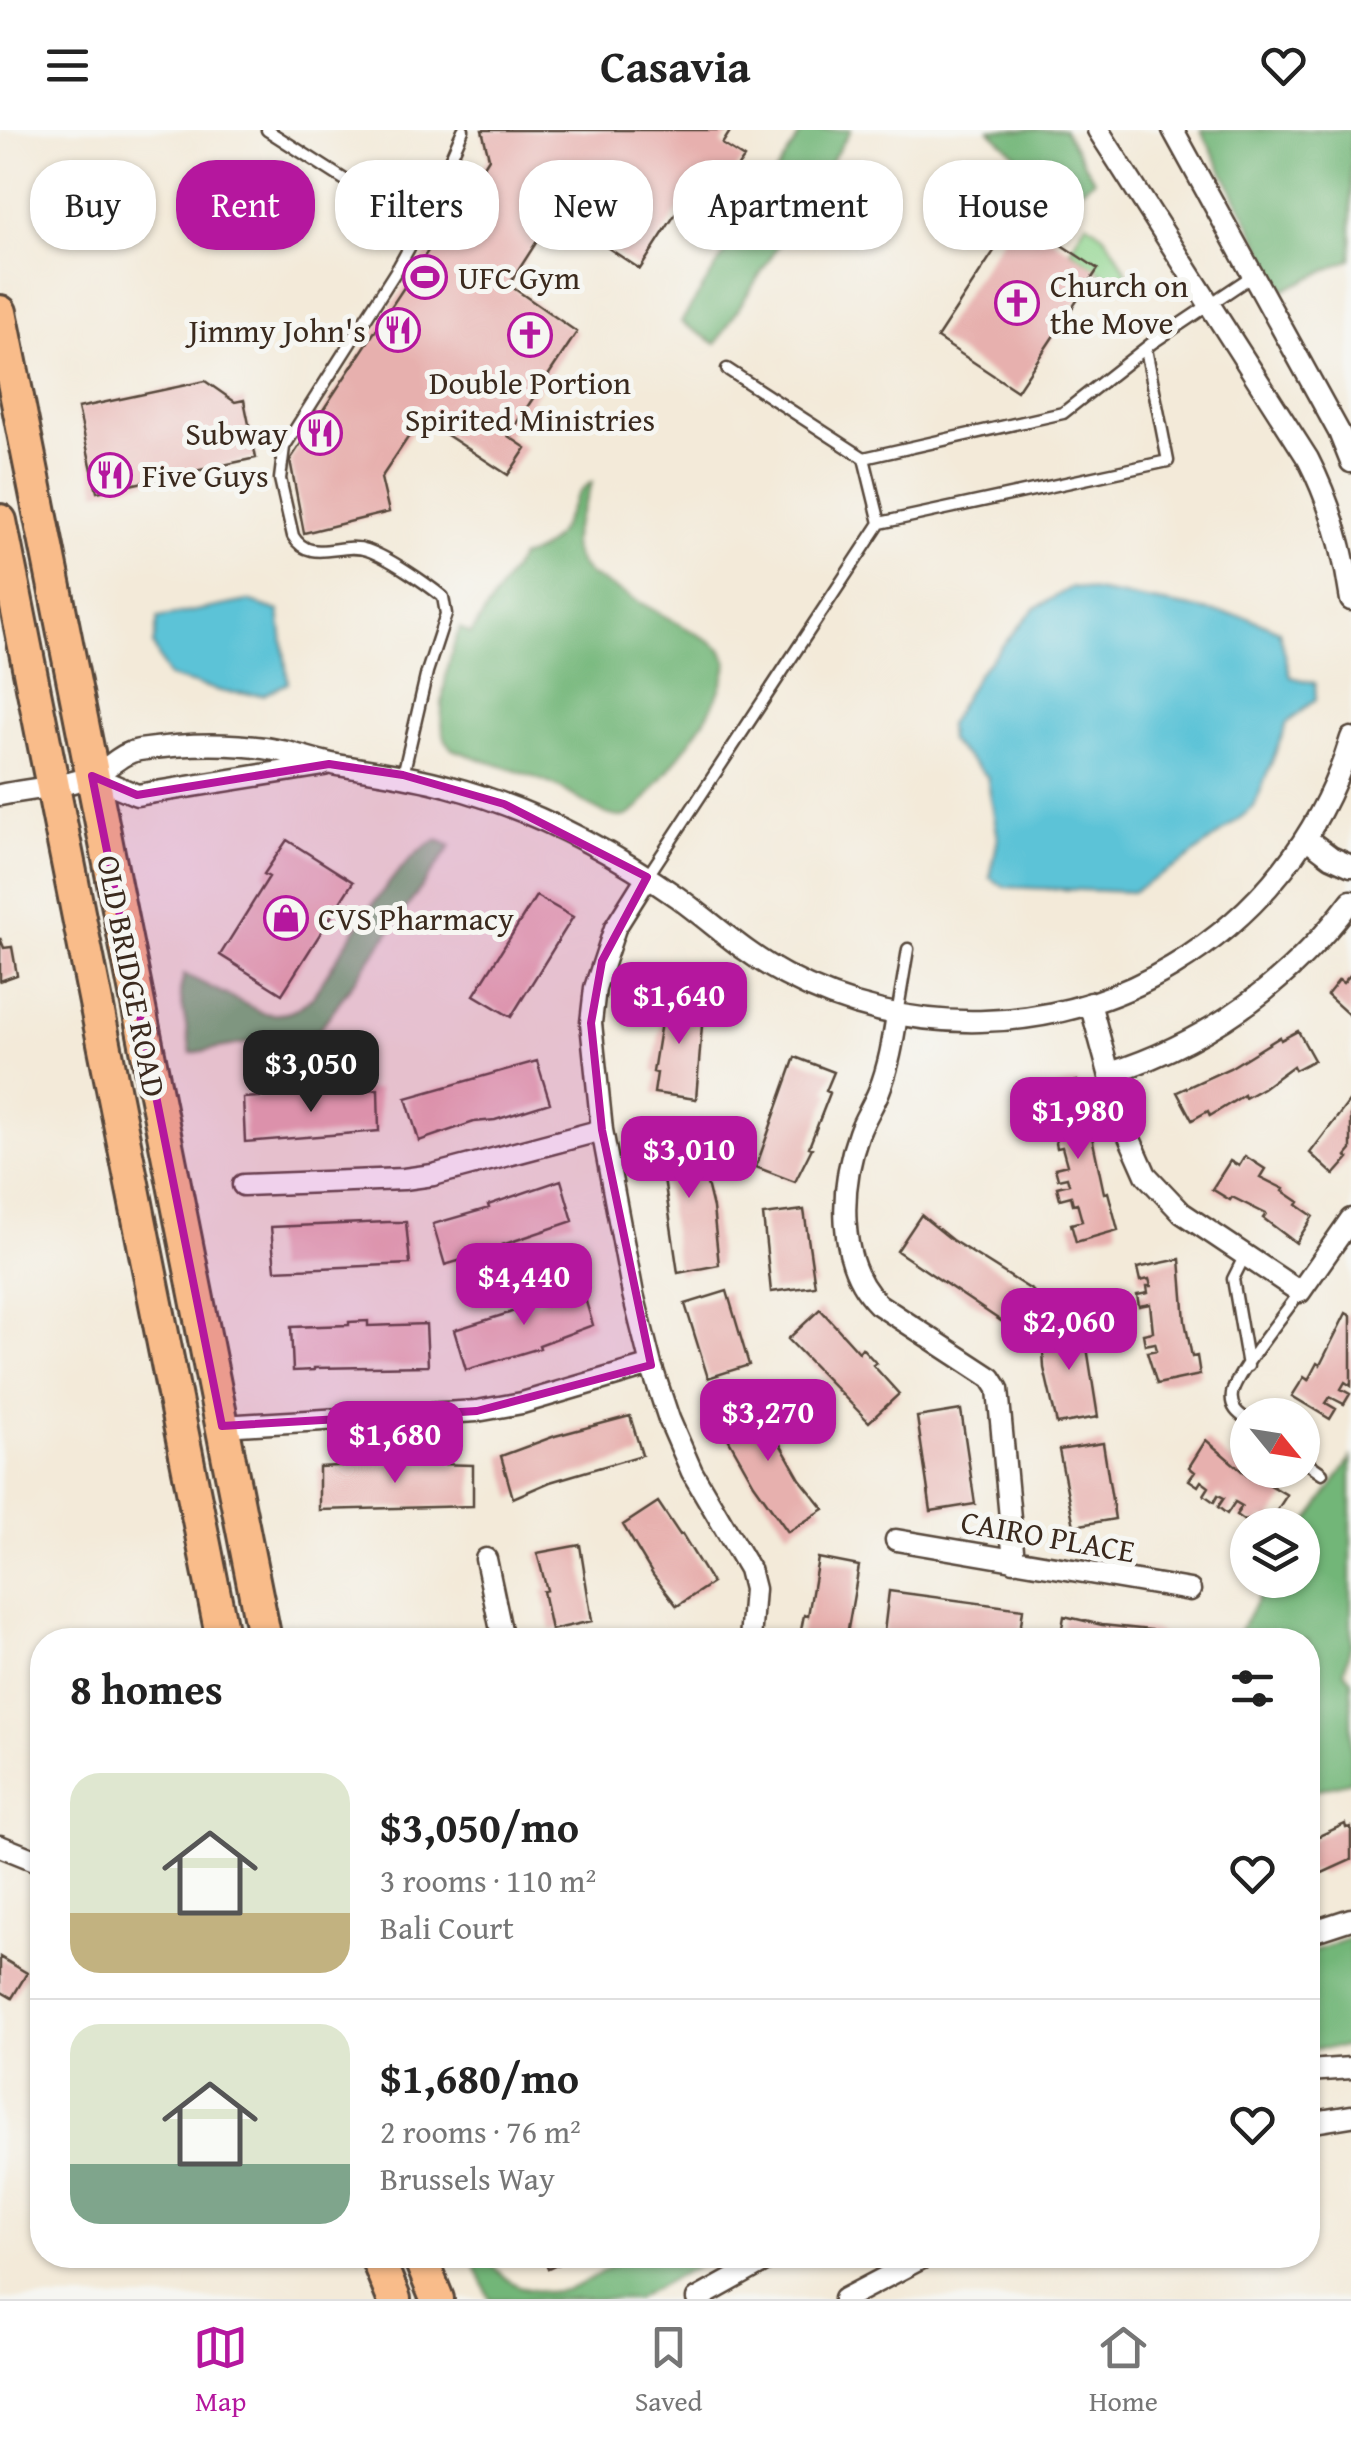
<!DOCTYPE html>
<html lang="en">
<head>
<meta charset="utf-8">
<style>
  body { margin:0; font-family:"Gentium Book Plus",serif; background:#f2f2f2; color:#222; height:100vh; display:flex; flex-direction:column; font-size:38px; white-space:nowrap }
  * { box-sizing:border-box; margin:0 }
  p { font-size:32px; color:#767676 }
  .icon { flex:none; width:55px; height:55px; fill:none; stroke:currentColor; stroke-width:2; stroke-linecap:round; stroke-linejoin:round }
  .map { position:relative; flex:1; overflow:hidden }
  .side { position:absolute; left:30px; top:1498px; width:1290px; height:640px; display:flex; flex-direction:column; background:#fff; border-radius:40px; box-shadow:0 2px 8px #0004 }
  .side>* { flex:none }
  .hud { position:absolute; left:30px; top:30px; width:1292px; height:90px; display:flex; gap:20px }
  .needle { width:65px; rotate:120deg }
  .buttons { position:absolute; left:1230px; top:1268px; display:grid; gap:20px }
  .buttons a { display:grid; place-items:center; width:90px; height:90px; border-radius:50%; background:#fff; box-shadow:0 2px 8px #0004; font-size:50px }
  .price { position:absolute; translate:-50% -85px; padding:0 22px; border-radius:20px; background:#b5179e; color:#fff; font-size:32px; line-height:65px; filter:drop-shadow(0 2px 5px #0008) }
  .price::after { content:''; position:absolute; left:50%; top:60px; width:30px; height:22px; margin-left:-15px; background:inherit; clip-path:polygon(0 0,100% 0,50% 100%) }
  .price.active { background:#222; color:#fff }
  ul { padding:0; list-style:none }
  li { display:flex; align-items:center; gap:30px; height:250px; padding:0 40px }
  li+li { border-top:2px solid #e0e0e0 }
  li span { display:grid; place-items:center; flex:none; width:280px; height:200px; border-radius:30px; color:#555 }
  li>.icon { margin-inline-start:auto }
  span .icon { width:120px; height:120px; fill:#fffc; stroke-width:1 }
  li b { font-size:42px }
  h2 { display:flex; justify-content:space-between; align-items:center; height:120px; padding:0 40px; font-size:42px }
  .chip { padding:0 35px; border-radius:40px; background:#fff; box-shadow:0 2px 8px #0004; font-size:35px; line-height:90px }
  .chip.active { background:#b5179e; color:#fff }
  header { display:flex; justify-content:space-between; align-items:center; height:130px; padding:0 40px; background:#fff; font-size:45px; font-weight:700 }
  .menu { display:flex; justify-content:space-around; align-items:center; height:140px; border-top:2px solid #e0e0e0; background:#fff; font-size:28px; color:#767676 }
  .menu a { display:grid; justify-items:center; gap:5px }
  .menu .active { color:#b5179e }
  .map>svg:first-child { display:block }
  .green { fill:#8ed48d; stroke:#647f56; stroke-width:2.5 }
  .forest { fill:#72b678; stroke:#56704b; stroke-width:2.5 }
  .water { fill:#5bc3d7; stroke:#4b767a; stroke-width:2.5 }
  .building { fill:#e7b0ae }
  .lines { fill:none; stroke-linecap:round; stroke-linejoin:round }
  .lane-casing { stroke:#57473a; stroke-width:15 }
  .street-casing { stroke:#57473a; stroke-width:25 }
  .primary-casing { stroke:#57473a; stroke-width:38 }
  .lane { stroke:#fff; stroke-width:10 }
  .street { stroke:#fff; stroke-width:20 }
  .primary { stroke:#f9bc8a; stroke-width:32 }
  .marked { fill:#b5179e; fill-opacity:0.2; stroke:#b5179e; stroke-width:8; stroke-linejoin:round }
  .labels { text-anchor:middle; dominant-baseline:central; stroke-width:10; stroke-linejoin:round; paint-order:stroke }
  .poi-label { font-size:32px; fill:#3b2a1e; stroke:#f6f6f2; text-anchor:start }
  .street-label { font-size:32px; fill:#3b2a1e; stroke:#f6f6f2 }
</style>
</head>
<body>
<header><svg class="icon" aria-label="menu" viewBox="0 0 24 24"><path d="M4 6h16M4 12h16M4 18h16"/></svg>Casavia<svg class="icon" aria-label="heart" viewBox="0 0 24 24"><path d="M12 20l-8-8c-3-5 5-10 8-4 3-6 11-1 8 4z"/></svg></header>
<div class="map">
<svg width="1351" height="2169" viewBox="0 0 1351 2169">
  <rect width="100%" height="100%" fill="#f6f6f2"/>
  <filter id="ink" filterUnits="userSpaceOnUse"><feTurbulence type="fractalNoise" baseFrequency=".01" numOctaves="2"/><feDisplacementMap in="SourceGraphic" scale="20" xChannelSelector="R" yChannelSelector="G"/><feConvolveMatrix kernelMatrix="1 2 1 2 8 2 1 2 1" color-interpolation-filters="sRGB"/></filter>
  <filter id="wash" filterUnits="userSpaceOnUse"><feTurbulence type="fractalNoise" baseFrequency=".0048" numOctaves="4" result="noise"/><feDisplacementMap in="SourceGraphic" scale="40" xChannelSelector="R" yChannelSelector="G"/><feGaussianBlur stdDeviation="2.25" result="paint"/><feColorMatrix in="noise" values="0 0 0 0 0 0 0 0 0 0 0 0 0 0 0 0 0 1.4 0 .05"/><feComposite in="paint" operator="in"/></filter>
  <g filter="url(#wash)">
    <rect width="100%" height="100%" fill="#f3ead9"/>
    <path class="green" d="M1086 92C1110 106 1119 126 1130 150L1126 160 1070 120Z"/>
    <path class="forest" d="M803 0H851L716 214 681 192Z
      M989 0H1064L1094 50 1066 71Z
      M1201 0H1351V129L1284 160Z
      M592 352C584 388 554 412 590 445L710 511 721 519 727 532C722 582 669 636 640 677 633 682 629 687 620 687 597 685 576 665 556 656 522 641 486 632 452 619 430 598 449 523 460 498L471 504 520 428C575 413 559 372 592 352Z
      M438 710 451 716 319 900 191 923 180 862 184 844 263 883C286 887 296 882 313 866 337 829 398 723 438 710Z
      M1351 1328V1513L1344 1541 1351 1550V1651L1308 1662V1510H1235L1268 1450H1302L1303 1399Z
      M1351 1808V1917L1308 1919V1823Z
      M470 2125H484C497 2142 511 2157 533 2160 586 2169 596 2134 640 2125 663 2120 693 2125 717 2125L635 2169H490Z"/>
    <path class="water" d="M1072 457 1250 488 1279 501 1291 547 1315 553 1316 569 1287 593 1254 677 1185 731 1132 762 1005 757 990 748 998 708 987 646 949 611 948 595 977 545 1034 479Z
      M248 471 279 481 288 553 263 565 224 562 168 547 153 515 158 488Z"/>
    <g id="blocks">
      <path class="building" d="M482 0H731L722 14 744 28 717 66 696 52 640 139 555 83 509 155 577 202 508 306 526 318 508 345 421 288 381 348 389 382 304 403 290 330 484 36 489 28Z
        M1017 86 1098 139 1017 261 937 208Z
        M205 251 235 272 244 270 256 328 97 362 78 278Z
        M287 710 353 752 282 864 220 825 269 747 264 744Z
        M536 766 573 787 511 887 474 865Z
        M0 808 4 818 12 817 17 845 0 851Z
        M1351 844V887L1327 865 1339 850 1343 853Z
        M661 865 704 871 696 969 654 963 657 943 653 942 662 886 658 885Z
        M1298 901 1314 930 1295 940 1293 936 1263 958 1245 968 1244 965 1210 986 1208 981 1192 990 1177 962 1230 938 1280 907 1281 910Z
        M795 927 834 942 826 961 830 963 809 1017 812 1018 795 1052 756 1037Z
        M537 931 550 973 495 990 474 992 419 1011 406 968Z
        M1077 951 1088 1008 1092 1007 1104 1063 1108 1062 1118 1100 1076 1112 1071 1094 1082 1091 1077 1073 1073 1074 1071 1066 1060 1069 1057 1057 1069 1054 1067 1047 1058 1049 1055 1038 1067 1035 1062 1017 1057 1018 1052 992 1041 995 1038 983 1043 981 1039 970 1049 967 1047 960Z
        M378 959 379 1001 245 1012 243 968Z
        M1351 969V1020L1346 1026 1349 1028 1334 1045 1310 1023Z
        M701 1000 707 1040 704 1041 713 1078 719 1135 678 1143 658 1008Z
        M1245 1026 1265 1039 1260 1047 1284 1059 1283 1061 1299 1072 1297 1075 1313 1086 1296 1113 1263 1088 1266 1084 1232 1067 1230 1070 1212 1059 1230 1031 1239 1036Z
        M561 1050 573 1091 502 1115V1118L445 1135 433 1094 489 1078 488 1075Z
        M804 1080 815 1156 771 1162 763 1085Z
        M921 1085 952 1110 1033 1161 1010 1197 897 1121Z
        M388 1092H406L410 1134 275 1140 271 1097Z
        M1180 1129 1185 1191 1192 1227 1197 1226 1200 1245 1157 1254 1147 1222 1157 1220 1155 1213 1145 1215 1143 1204 1153 1202 1150 1174 1139 1176 1137 1165 1148 1163 1147 1156H1151L1149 1149 1140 1151 1137 1138Z
        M581 1155 593 1195 539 1215 540 1218 466 1240 454 1200 509 1183 544 1169V1166Z
        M727 1161 749 1235 708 1248 685 1174Z
        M820 1179 859 1222 862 1218 876 1233 873 1235 899 1264 869 1292 788 1209Z
        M1346 1183 1351 1186V1256L1345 1252 1341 1259 1350 1264 1344 1274 1330 1267 1326 1273 1336 1279 1330 1289 1292 1266 1304 1247 1308 1250 1317 1233 1320 1235Z
        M368 1191V1196L426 1194 428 1236 314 1238V1240L293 1241 291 1197 349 1195V1192Z
        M1083 1192 1098 1287 1057 1294 1044 1238 1042 1200Z
        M752 1265 800 1349 824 1379 788 1402 754 1354 716 1287Z
        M961 1280 975 1374 931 1381 917 1287Z
        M630 1286 642 1325 550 1352 513 1368 501 1326 555 1306Z
        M1206 1310 1250 1348 1253 1345 1287 1365 1270 1391 1263 1387 1258 1395 1247 1389 1246 1392 1236 1385 1242 1376 1235 1372 1227 1384 1218 1377 1224 1368 1218 1365 1214 1372 1204 1365 1209 1357 1201 1351 1198 1356 1189 1350 1195 1342 1189 1337Z
        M1103 1313 1115 1389 1074 1396 1059 1320Z
        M396 1333 473 1335V1376L319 1380V1337Z
        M658 1372 680 1405 682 1404 712 1453 677 1476 653 1445 623 1395Z
        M580 1415 592 1491 551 1500 543 1461 547 1460 537 1423Z
        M818 1428 859 1436 846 1510H799L804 1485 808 1486Z
        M889 1461 1023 1479 1019 1510H942L884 1502Z
        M1064 1486 1102 1495 1159 1501V1504L1178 1510H1060Z
        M1345 1694 1346 1698 1351 1697V1730L1320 1744 1318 1739 1308 1743V1711Z
        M0 1827 27 1843 12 1868 0 1861Z
        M542 2125H578L548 2139Z"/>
    </g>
  </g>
  <g filter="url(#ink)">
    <use href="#blocks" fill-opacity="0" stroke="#57473a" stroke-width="2.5"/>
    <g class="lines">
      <g class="lane-casing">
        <path id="lane" d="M267 0 420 98
          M727 239 864 328
          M880 393 1168 331 1146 219
          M403 645 427 542 446 484 443 467C426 453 388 427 367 420 341 411 310 435 293 406L280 349 284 317 399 136 420 98 463 0
          M647 747 880 393 864 328 1063 283 1152 213 1252 146
          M897 885 908 819
          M1245 1125 1233 1149 1248 1236
          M1248 1290C1238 1284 1230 1277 1232 1264 1234 1245 1286 1182 1300 1162
          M1302 1329 1322 1343"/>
      </g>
      <g class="street-casing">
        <path id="street" d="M1098 0 1308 329C1331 374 1344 421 1351 470
          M1173 0 1339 302 1351 332
          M92 646 137 665 324 635
          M0 665C29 659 64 657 92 646 109 639 120 623 139 620 186 613 240 612 287 622 302 626 317 631 332 634 370 641 409 645 447 656 530 678 607 718 677 767 713 793 745 824 785 845 905 909 1056 907 1173 836 1259 784 1322 705 1351 608
          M1306 708 1331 727 1351 736
          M647 747 615 798 595 858 591 893 602 1000 633 1164 651 1235 669 1289 692 1342 749 1439 754 1459 750 1510
          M1090 873 1122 991 1146 1045 1182 1083 1300 1162 1351 1089
          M897 885C893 911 889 936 879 961 873 976 864 989 859 1003 840 1055 836 1133 878 1174L991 1248 998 1259 1014 1431
          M1110 943C1208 912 1289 853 1351 771
          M243 1055 404 1049 433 1045 602 1000
          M222 1296 477 1281 522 1273 651 1235
          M896 1410 1190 1460
          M486 1429 503 1510
          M0 1716 42 1733
          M1308 1803 1351 1789
          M1308 1941 1351 1938
          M1308 1993 1351 1986
          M697 2169 776 2125
          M844 2169 928 2125"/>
      </g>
      <g class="primary-casing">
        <path id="primary" d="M0 182 265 1510
          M0 391 223 1510
          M376 2125 394 2169
          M419 2125 437 2169"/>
      </g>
      <use href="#lane" class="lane"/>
      <use href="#street" class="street"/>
      <use href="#primary" class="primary"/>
    </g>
  </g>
  <path class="marked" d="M329 634 403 645 504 674 647 747 602 831 591 893 602 1000 651 1235 477 1281 222 1296 92 646 137 665Z"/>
  <defs>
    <g id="stadium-ring" transform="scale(2.25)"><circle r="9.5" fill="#f6f6f2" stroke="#b5179e" stroke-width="1.5"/><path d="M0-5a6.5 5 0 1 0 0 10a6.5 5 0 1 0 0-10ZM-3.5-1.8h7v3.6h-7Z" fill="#b5179e"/></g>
    <g id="church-ring" transform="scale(2.25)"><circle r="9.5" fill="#f6f6f2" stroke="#b5179e" stroke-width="1.5"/><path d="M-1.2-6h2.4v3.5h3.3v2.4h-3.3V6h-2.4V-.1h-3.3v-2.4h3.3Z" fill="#b5179e"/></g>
    <g id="restaurant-ring" transform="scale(2.25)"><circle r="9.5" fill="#f6f6f2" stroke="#b5179e" stroke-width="1.5"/><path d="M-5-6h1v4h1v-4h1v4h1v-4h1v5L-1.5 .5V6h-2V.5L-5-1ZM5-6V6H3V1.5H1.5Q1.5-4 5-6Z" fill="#b5179e"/></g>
    <g id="shop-ring" transform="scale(2.25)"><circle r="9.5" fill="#f6f6f2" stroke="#b5179e" stroke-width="1.5"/><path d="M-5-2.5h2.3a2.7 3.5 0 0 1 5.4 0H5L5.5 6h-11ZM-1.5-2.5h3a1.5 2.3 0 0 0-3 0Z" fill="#b5179e"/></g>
  </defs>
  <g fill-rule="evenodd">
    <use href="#stadium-ring" x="425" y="147"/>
    <use href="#church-ring" x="1017" y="173"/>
    <use href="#restaurant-ring" x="398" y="200"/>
    <use href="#church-ring" x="530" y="205"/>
    <use href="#restaurant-ring" x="320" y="303"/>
    <use href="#restaurant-ring" x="110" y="345"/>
    <use href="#shop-ring" x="286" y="788"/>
  </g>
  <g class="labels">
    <g class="poi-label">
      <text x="458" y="147">UFC Gym</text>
      <text x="1050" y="155">Church on<tspan x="1050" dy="37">the Move</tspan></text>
      <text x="366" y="200" text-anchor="end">Jimmy John's</text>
      <text x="530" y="252" text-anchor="middle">Double Portion<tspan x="530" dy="37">Spirited Ministries</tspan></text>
      <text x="288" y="303" text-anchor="end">Subway</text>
      <text x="142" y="345">Five Guys</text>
      <text x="318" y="788">CVS Pharmacy</text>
    </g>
    <g class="street-label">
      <text transform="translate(132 846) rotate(79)">OLD BRIDGE ROAD</text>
      <text transform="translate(1048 1406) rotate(10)">CAIRO PLACE</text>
    </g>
  </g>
</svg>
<div class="buttons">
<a><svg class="needle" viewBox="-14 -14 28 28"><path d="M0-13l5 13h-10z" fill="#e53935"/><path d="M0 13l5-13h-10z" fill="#767676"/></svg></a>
<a><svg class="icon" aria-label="layers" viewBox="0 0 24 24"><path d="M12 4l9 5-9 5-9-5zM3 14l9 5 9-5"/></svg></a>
</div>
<b class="price" style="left:679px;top:917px">$1,640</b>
<b class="price active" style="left:311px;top:985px">$3,050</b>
<b class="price" style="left:1078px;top:1032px">$1,980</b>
<b class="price" style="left:689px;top:1071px">$3,010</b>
<b class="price" style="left:524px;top:1198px">$4,440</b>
<b class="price" style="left:1069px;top:1243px">$2,060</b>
<b class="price" style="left:768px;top:1334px">$3,270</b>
<b class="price" style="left:395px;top:1356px">$1,680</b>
<div class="hud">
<a class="chip">Buy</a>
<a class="chip active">Rent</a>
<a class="chip">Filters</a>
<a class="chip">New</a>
<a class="chip">Apartment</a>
<a class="chip">House</a>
</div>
<section class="side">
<h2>8 homes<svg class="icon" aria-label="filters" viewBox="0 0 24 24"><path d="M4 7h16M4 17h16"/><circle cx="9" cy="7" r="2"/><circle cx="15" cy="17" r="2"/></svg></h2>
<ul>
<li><span style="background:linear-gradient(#dfe7d0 70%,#c2b280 0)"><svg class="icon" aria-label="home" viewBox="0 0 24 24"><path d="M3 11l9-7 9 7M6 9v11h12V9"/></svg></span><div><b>$3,050/mo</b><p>3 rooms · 110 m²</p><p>Bali Court</p></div><svg class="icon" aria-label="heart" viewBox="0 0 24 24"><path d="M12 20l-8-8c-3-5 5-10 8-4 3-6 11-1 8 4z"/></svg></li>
<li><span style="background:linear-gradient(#dfe7d0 70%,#7fa58c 0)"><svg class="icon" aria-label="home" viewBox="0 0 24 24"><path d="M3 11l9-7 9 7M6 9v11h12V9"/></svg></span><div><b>$1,680/mo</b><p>2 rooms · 76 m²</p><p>Brussels Way</p></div><svg class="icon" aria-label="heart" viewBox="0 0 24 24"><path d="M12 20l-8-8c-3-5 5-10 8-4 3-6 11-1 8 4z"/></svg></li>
</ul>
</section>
</div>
<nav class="menu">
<a class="active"><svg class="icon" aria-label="map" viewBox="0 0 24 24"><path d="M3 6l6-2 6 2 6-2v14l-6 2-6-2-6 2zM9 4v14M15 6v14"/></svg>Map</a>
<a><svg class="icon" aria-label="saved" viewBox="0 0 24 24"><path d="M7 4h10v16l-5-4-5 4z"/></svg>Saved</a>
<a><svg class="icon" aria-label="home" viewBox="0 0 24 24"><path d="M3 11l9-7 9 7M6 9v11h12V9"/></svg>Home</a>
</nav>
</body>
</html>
